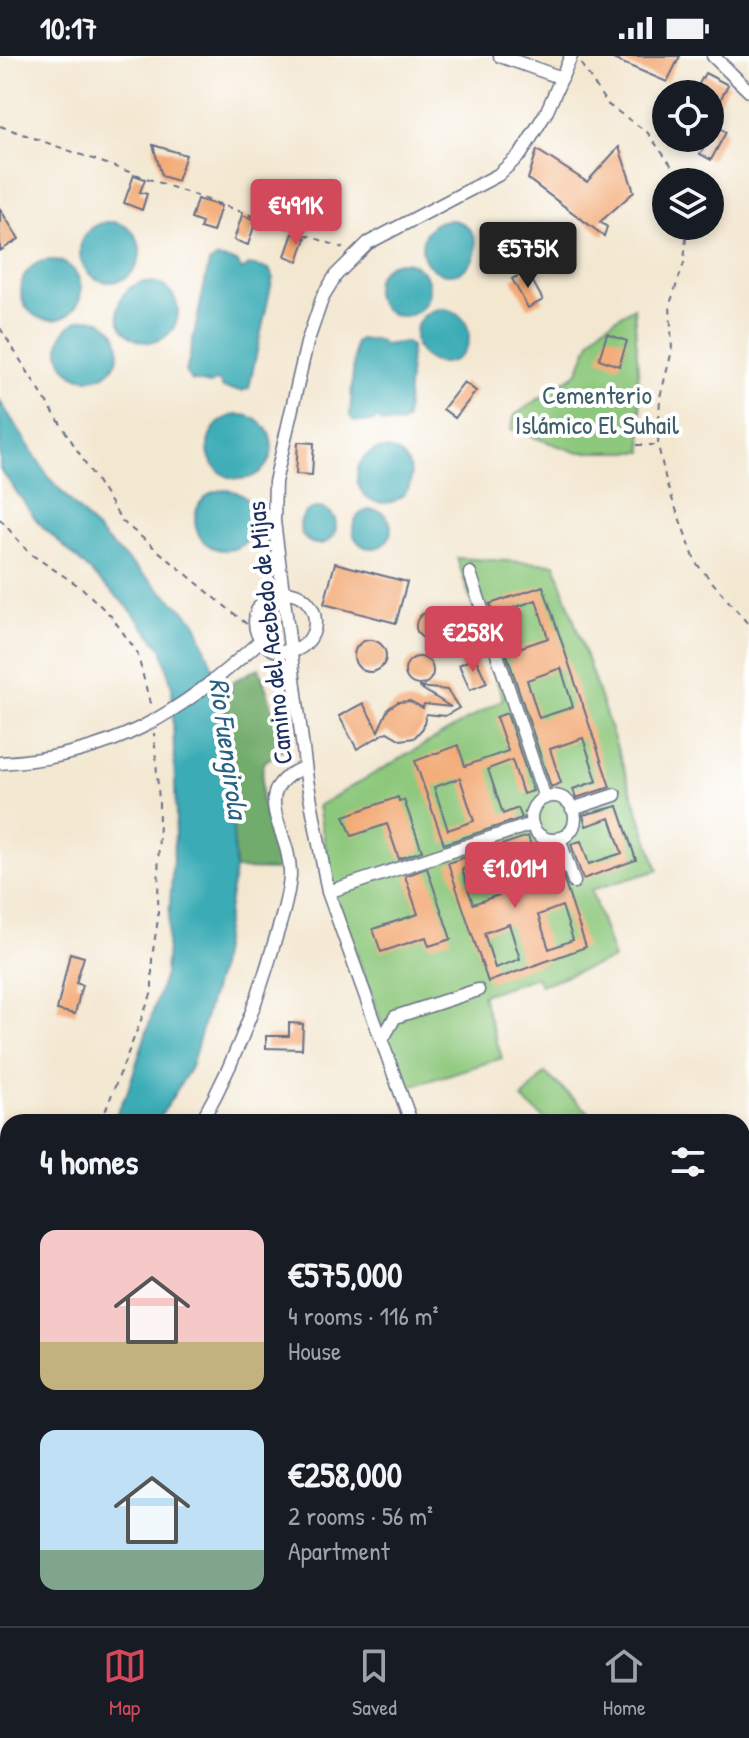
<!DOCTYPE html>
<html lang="en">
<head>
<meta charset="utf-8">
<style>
  body { margin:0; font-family:"Patrick Hand",sans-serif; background:#242831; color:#f1f3f6; height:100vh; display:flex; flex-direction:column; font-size:30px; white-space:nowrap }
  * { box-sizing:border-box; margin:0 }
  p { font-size:26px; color:#9ea1a6 }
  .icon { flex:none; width:44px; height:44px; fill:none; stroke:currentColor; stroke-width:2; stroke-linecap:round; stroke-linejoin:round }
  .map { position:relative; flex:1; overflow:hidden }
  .drawer { position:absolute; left:0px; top:1058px; width:750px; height:512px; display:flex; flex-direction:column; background:#171b24; border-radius:24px 24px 0 0; box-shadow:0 4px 12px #0003 }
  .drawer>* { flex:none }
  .tools { position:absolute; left:652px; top:24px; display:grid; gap:16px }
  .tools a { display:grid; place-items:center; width:72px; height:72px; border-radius:50%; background:#171b24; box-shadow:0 4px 12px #0003; font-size:40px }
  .price { position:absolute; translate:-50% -68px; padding:0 18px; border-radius:8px; background:#d1495b; color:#fff; font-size:26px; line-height:52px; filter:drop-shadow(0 2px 4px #0008) }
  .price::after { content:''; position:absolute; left:50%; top:48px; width:24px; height:18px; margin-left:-12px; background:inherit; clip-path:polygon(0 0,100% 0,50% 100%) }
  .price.selected { background:#222; color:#fff }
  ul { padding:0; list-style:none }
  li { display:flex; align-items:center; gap:24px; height:200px; padding:0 40px }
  li span { display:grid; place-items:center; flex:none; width:224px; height:160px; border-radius:16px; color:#555 }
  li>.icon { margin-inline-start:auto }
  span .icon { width:96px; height:96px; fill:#fffc; stroke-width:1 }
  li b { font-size:34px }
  h2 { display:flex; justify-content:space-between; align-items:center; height:96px; padding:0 40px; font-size:34px }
  .status { display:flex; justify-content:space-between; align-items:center; height:56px; padding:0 40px; background:#171b24; direction:ltr }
  .status svg { height:22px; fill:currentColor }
  .tabs { display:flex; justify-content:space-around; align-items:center; height:112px; border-top:2px solid #363941; background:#171b24; font-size:22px; color:#9ea1a6 }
  .tabs a { display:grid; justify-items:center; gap:4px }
  .tabs .selected { color:#d1495b }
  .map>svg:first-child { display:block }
  .industrial { fill:#c8c4b8 }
  .green { fill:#8dc87c; stroke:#547c6d; stroke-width:2 }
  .forest { fill:#72ac6c; stroke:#466e65; stroke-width:2 }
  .water { fill:#3bacb5; stroke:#2b6e8a; stroke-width:2 }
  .building { fill:#f3aa76; fill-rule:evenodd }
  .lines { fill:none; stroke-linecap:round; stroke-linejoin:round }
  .minor-casing { stroke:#676f86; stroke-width:15 }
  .path { stroke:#676f86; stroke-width:2; stroke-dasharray:6 6; stroke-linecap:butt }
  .minor { stroke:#fff; stroke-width:12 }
  .labels { text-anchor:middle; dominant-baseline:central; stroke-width:8; stroke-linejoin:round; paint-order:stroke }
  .park-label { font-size:26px; fill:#3d5d67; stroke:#fff }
  .street-label { font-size:26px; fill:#1b2f5e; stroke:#fff }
  .water-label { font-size:28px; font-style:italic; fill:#286181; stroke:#fff }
</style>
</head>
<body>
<div class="status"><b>10:17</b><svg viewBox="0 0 49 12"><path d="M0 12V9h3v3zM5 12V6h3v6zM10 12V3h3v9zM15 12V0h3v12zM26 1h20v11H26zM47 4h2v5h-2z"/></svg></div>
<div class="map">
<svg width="749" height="1570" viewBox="0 0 749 1570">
  <rect width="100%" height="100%" fill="#fff"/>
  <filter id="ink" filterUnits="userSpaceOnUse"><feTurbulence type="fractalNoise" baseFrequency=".0125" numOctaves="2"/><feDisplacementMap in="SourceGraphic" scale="16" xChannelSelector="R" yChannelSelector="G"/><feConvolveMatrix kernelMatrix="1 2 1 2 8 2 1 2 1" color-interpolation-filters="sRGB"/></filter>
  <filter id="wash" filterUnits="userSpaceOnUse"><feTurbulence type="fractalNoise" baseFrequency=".006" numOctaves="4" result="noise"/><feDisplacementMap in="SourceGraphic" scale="32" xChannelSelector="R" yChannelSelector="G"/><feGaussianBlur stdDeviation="1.8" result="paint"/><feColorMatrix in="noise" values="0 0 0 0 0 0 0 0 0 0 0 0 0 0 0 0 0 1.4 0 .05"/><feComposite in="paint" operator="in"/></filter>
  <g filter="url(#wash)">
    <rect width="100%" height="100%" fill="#f3e7d0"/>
    <path class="industrial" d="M0 1064 11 1066H8V1194L0 1207Z"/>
    <path class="green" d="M634 251 643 396H576L511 373 515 359 578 316 590 285 601 272Z
      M457 502 555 508 658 814 591 834 614 903 540 929 536 921 482 939 502 1002 405 1032 333 833 318 750 503 643Z
      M545 1017 600 1066H548L522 1043Z
      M8 1467V1562H111L108 1570H0V1481Z"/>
    <path class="forest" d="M259 612 286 691 263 707 261 745 281 814 235 813 226 647 234 625Z"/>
    <path class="water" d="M422 191a27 27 0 1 1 54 0a27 27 0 1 1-54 0Z
      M80 196a30 30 0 1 1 60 0a30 30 0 1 1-60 0Z
      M217 202 237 206 242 214 249 209 269 213 273 221 249 332 242 335 223 332 218 324 210 328 191 324 186 317 209 207Z
      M21 234a30 30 0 1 1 60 0a30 30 0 1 1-60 0Z
      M375 233a27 27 0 1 1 54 0a27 27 0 1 1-54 0Z
      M118 256a30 30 0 1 1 60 0a30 30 0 1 1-60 0Z
      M415 280a27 27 0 1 1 54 0a27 27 0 1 1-54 0Z
      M59 293a30 30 0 1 1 60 0a30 30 0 1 1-60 0Z
      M360 283 378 284 383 289 406 286 411 291 406 364 401 368 383 367 377 362 373 366 354 365 350 360 355 286Z
      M0 345 50 423 112 490 195 565 226 647 235 813 218 917 191 1011 157 1066H112L127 1037 165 918 176 762 172 631 162 593 128 551 38 466 0 413Z
      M208 391a32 32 0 1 1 64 0a32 32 0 1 1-64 0Z
      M357 420a27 27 0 1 1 54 0a27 27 0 1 1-54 0Z
      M195 464a30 30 0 1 1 60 0a30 30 0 1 1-60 0Z
      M300 470a18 18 0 1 1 36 0a18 18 0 1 1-36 0Z
      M353 473a19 19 0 1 1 38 0a19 19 0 1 1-38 0Z"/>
    <g id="blocks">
      <path class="building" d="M606 0H680L667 26Z
        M705 17 728 29 718 48 710 43V38L695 35Z
        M710 66 726 76 711 104 700 98 710 82Z
        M153 89 186 99 177 125 162 120Z
        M619 91 634 136 600 166 607 171 604 180 528 123 537 94 587 126Z
        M134 119 145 123 140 136 147 138 142 154 124 147Z
        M197 143 221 150 213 176 200 172 202 167 191 163Z
        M0 153 19 183 0 195Z
        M242 159 256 164 248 189 234 184Z
        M293 177 306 182 298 205 285 200Z
        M527 215 543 244 528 252 512 223Z
        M607 278 627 285 619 310 599 303Z
        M464 326 476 335 455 362 443 353Z
        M298 386 314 387 312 419 296 418Z
        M335 507 407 526 396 567 324 548Z
        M543 530 610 731 576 742 573 733 597 725 583 682 550 693 561 727 551 731 490 548ZM536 544 548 582 516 593 505 555ZM561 612 573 651 539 662 527 624Z
        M416 570a14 14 0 1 1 28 0a14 14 0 1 1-28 0Z
        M354 600a16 16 0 1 1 32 0a16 16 0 1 1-32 0Z
        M405 615a14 14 0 1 1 28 0a14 14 0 1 1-28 0Z
        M475 601 487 627 470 634 459 609Z
        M419 631 447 634 459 652 445 660 426 658 423 672 414 682 401 684 387 676 357 693 339 660 363 647 378 675 388 653 398 646 410 645 423 652 424 648 451 651Z
        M507 657 533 735 523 738 512 704 488 713 503 758 518 752 522 762 444 788 415 705 458 689 465 710 508 695 496 661ZM460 722 474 765 448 774 434 731Z
        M398 741 399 745 404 744 422 795 399 803 387 768 352 780 344 760Z
        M618 750 636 804 583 823 571 788 581 785 589 808 622 797 610 762 586 770 583 759Z
        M528 780 531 790 516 796 527 829 552 821 544 797 554 794 586 891 488 926 448 807ZM487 804 499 839 473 848 462 813ZM562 850 573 884 549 893 538 859ZM509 868 520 903 495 912 484 877Z
        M427 812 451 883 429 890 426 881 381 896 373 873 418 858 405 820Z
        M70 897 84 901 76 927 82 929 75 958 57 954Z
        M289 967 303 968 302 993 266 992V980H289Z"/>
    </g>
  </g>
  <g filter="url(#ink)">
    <use href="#blocks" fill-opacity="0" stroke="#676f86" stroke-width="2"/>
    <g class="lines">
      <g class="minor-casing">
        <path id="minor" d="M500 0 562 22
          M713 0 749 35
          M470 517 545 742
          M255 566a30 30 0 1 1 60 0a30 30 0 1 1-60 0Z
          M0 707C113 701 179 658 261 584
          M531 762a22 22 0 1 1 44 0a22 22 0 1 1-44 0Z
          M572 753 615 739
          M559 782 574 826
          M328 836 532 768
          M382 984 395 961 478 934
          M201 1066C233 1010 255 953 273 891 280 868 288 844 290 820 292 774 244 735 305 711
          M411 1066 328 836 307 724 274 465 275 426 307 287 323 240 336 219 368 187 498 119 521 98 547 55 571 0
          M0 1383 8 1373
          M681 1562 684 1570"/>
      </g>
      <path class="path" d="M581 8 607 48 647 76 671 109 676 126
        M0 70 343 192
        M687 170 684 207 670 248 672 295 660 341 658 389 667 429 696 507 749 569
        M0 272 122 465 255 575
        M637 389H656
        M0 463 29 497 82 532 111 560 137 596 151 651
        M101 1066 152 936V901L158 863 159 745 154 677
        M0 1256 8 1247
        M0 1527 8 1515"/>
      <use href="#minor" class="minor"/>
    </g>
  </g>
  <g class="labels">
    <g class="park-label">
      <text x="597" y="338">Cementerio<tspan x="597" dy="30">Islámico El Suhail</tspan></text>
    </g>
    <g class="street-label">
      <text transform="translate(269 577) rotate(-96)">Camino del Acebedo de Mijas</text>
    </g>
    <g class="water-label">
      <text transform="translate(229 692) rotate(82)">Rio Fuengirola</text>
    </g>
  </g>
</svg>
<div class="tools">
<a><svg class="icon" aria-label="locate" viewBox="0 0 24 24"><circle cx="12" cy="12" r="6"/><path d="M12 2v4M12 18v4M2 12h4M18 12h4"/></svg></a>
<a><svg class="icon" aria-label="layers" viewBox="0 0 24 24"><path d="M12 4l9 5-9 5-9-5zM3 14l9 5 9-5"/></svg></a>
</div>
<b class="price" style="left:296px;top:191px">€491K</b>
<b class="price selected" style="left:528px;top:234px">€575K</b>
<b class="price" style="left:473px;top:618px">€258K</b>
<b class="price" style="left:515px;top:854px">€1.01M</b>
<section class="drawer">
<h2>4 homes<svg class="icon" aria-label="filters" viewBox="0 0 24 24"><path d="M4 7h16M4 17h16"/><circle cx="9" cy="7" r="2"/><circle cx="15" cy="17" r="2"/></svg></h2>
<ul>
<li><span style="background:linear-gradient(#f6c9c9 70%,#c2b280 0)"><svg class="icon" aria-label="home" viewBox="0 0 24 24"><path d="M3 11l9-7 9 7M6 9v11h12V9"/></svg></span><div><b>€575,000</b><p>4 rooms · 116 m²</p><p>House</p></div></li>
<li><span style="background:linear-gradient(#bfe0f5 75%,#7fa58c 0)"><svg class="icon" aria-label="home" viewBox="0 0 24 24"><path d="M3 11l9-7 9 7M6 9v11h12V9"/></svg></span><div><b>€258,000</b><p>2 rooms · 56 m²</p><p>Apartment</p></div></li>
</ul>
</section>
</div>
<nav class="tabs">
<a class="selected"><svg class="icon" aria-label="map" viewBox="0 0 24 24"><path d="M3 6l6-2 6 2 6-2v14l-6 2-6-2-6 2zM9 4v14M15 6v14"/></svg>Map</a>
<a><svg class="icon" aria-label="saved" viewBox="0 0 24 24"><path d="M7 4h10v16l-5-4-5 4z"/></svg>Saved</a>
<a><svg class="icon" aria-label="home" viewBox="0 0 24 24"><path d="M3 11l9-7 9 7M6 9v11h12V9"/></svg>Home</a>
</nav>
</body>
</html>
